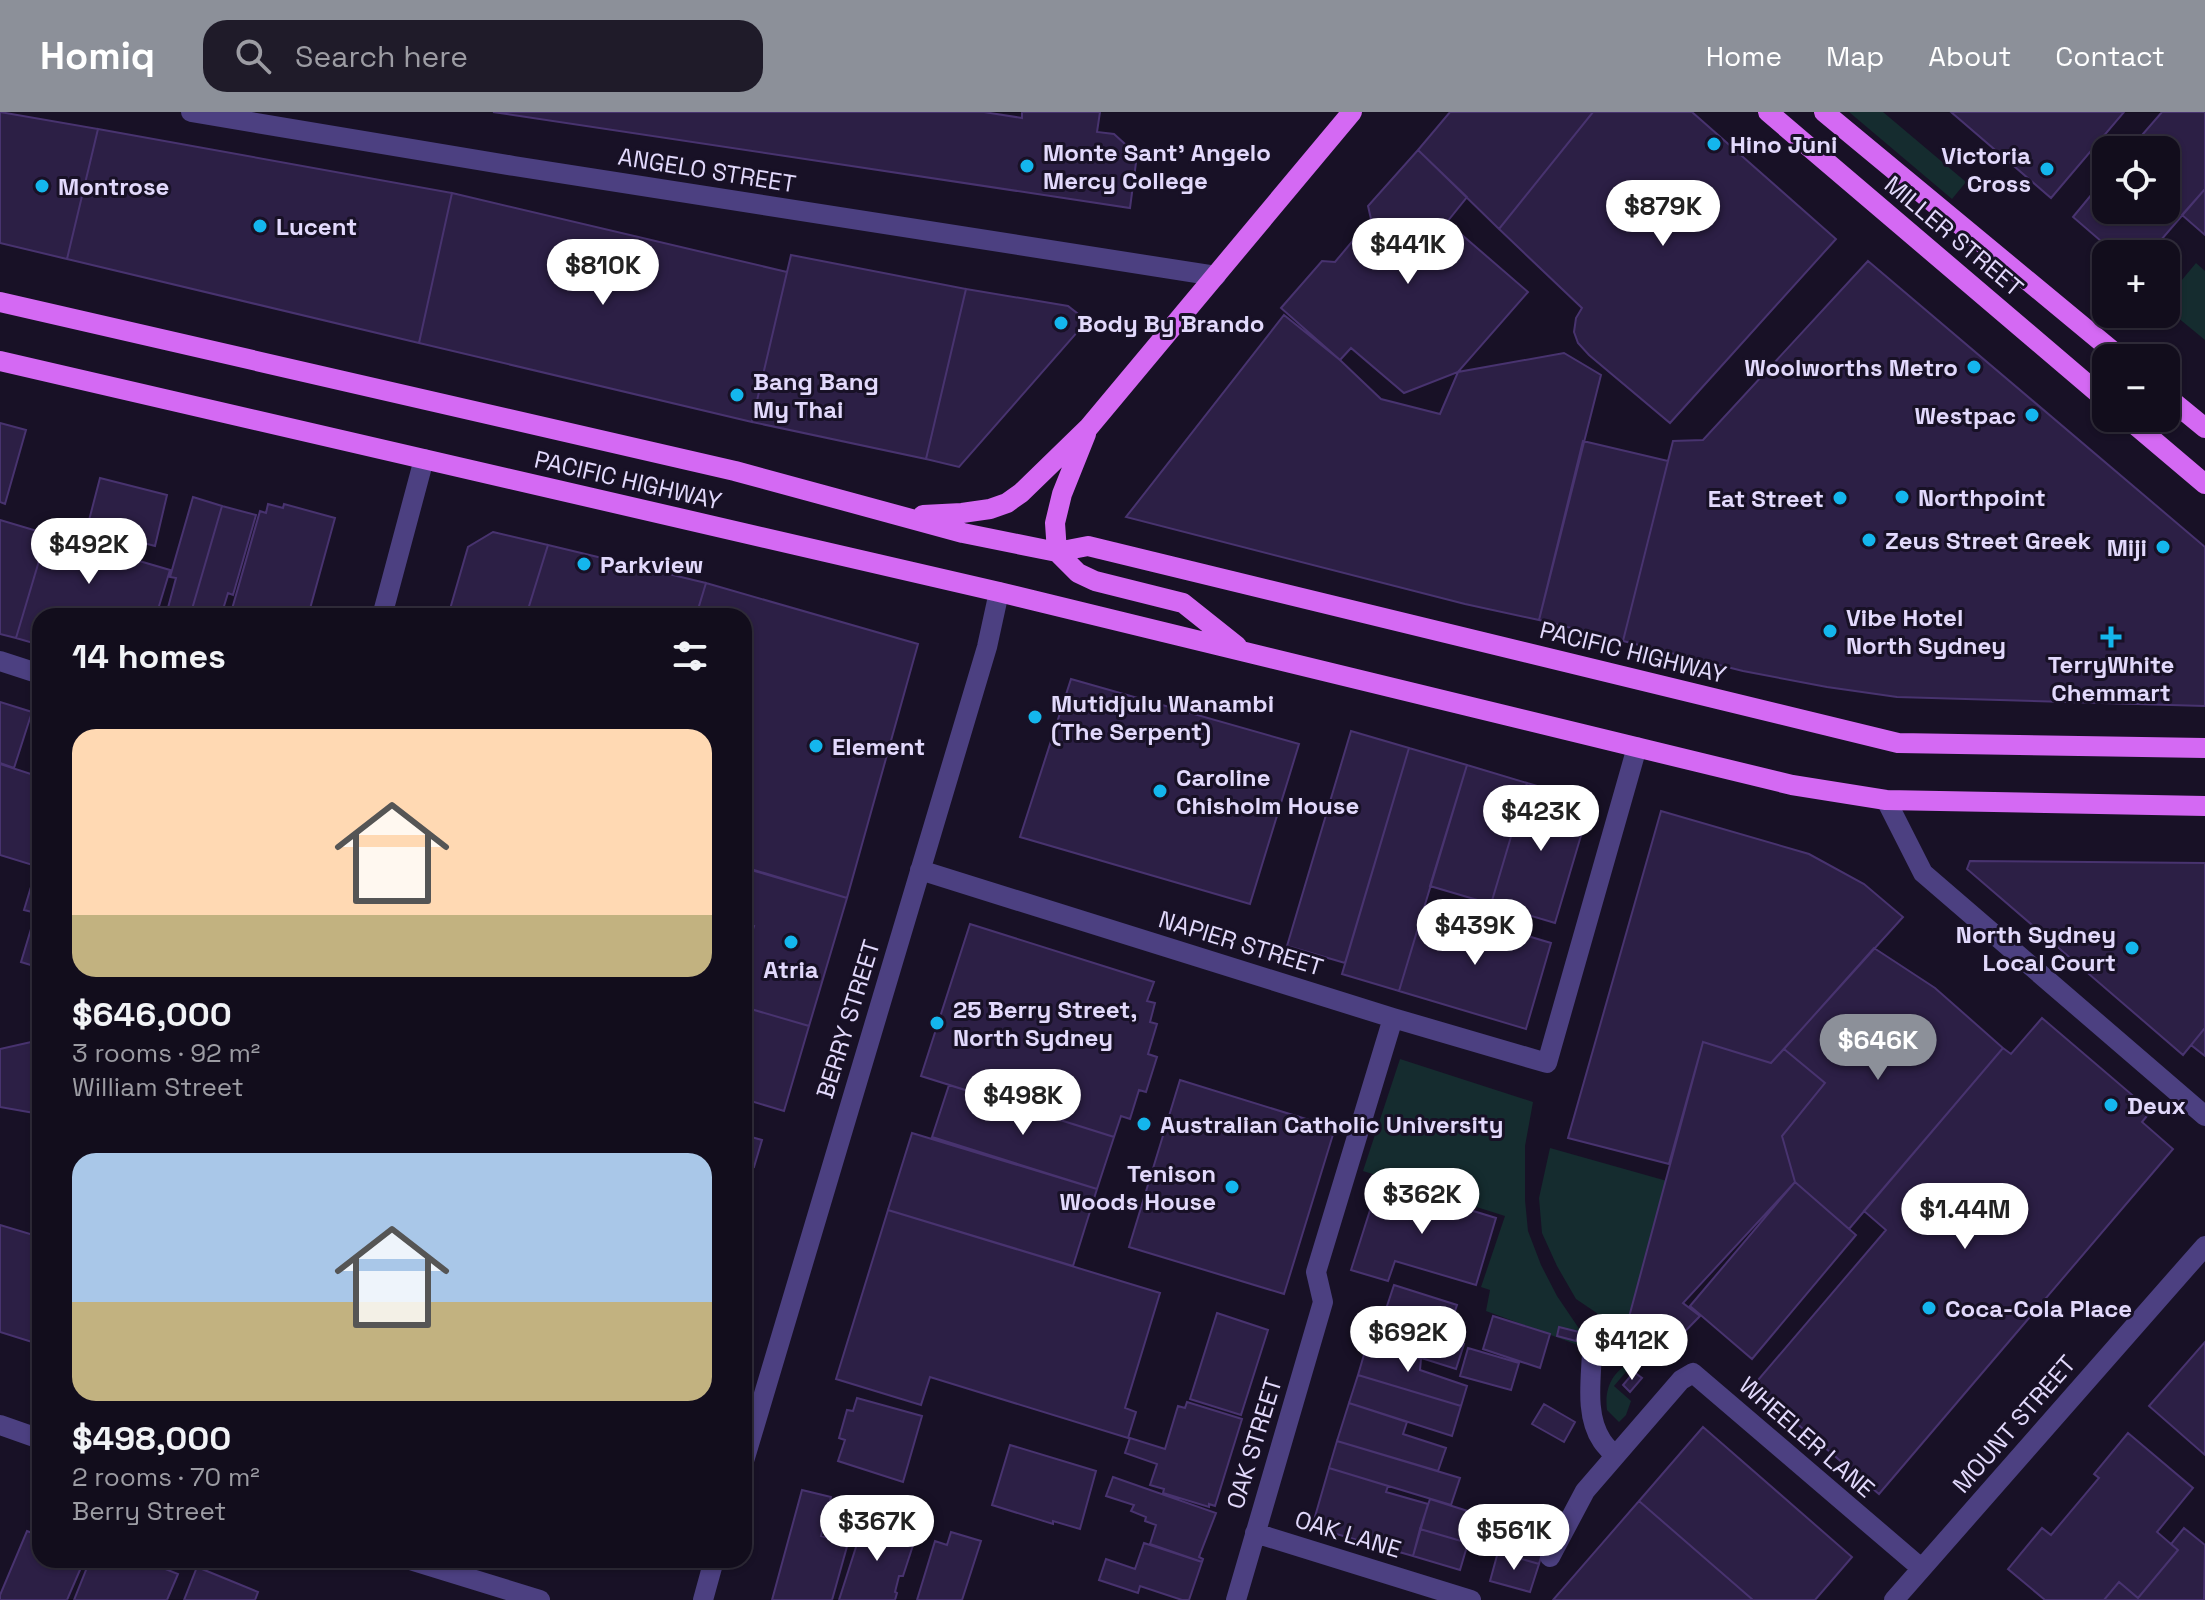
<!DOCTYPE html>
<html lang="en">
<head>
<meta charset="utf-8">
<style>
  body { margin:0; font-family:"Space Grotesk",sans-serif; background:#1f1b29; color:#f1f3f6; height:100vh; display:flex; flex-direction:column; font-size:30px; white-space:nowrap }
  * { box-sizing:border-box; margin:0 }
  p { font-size:26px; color:#9c9ca3 }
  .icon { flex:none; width:44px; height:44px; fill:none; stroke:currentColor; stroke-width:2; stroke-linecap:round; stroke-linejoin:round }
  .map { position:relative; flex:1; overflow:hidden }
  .details { position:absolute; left:32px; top:496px; width:720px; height:960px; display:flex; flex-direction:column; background:#120d1c; border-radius:24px; box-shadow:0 2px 6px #0004,0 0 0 2px #312d3b }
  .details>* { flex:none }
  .tools { position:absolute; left:2092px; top:24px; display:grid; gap:16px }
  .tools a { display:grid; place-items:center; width:88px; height:88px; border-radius:16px; background:#120d1c; box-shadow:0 2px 6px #0004,0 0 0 2px #312d3b; font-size:40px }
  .price { position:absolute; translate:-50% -68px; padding:0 18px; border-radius:28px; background:#fff; color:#222; font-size:26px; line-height:52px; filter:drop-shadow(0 2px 4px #0008) }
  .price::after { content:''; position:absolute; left:50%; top:48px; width:24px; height:18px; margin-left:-12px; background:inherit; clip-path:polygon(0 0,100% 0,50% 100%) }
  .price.current { background:#8c9099; color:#fff }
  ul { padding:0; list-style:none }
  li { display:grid; align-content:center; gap:16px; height:424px; padding:0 40px }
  li span { display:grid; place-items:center; height:248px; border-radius:24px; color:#555 }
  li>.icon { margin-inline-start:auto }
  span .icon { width:144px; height:144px; fill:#fffc; stroke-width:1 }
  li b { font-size:34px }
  h2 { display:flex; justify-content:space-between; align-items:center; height:96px; padding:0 40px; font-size:34px }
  header { display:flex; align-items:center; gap:48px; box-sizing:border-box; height:112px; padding:0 40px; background:#8c9099; color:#fff }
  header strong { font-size:38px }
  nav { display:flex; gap:44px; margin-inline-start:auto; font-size:28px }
  .search { width:560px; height:72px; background:#1f1b29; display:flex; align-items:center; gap:20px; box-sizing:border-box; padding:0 28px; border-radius:24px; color:#9c9ca3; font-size:30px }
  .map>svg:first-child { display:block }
  .green { fill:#152c2f }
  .building { fill:#2c1f45; stroke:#48336f; stroke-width:2 }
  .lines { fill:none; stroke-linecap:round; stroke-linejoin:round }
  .minor { stroke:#4c4081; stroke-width:20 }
  .major { stroke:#d469f3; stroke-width:20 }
  .poi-dot { fill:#14b6ed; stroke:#181126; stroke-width:3 }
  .labels { text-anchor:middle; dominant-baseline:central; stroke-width:6; stroke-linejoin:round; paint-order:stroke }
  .poi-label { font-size:24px; font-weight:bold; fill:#e2d9fc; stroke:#181126; text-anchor:start }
  .street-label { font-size:24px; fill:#e2d9fc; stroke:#181126 }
</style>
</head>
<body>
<header>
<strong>Homiq</strong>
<div class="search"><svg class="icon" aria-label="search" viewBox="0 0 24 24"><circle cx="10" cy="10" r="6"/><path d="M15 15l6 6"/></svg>Search here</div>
<nav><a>Home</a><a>Map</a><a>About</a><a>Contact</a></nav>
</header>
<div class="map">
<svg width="2205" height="1488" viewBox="0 0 2205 1488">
  <rect width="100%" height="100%" fill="#181126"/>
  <path class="green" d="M1849 0H1883L1966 70 1952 87Z
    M2196 151 2205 159V228L2166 196V187Z
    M1400 947 1533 990 1525 1034V1088L1528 1119 1541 1153 1557 1184 1580 1218 1583 1235 1486 1199 1490 1178 1481 1175 1505 1104 1363 1059Z
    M1550 1036 1667 1069 1625 1220 1576 1187 1557 1154 1542 1121 1539 1086Z
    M1636 1248 1614 1274 1631 1289 1626 1303 1619 1310 1607 1298C1604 1274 1614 1257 1636 1248Z"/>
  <path class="building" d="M0 0 98 17 67 147 0 131Z
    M493 0H984L1022 6V0H1100L1097 20 1114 22 1137 43 1130 96Z
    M1450 0H1593L1499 117 1418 38Z
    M1593 0H1692L1836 127 1670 311 1589 243 1578 231 1574 220 1576 206 1582 196 1499 117Z
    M1951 0H2124L2051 86Z
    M2162 0H2205V77L2149 142H2116L2073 105 2106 65V98H2166V38H2129Z
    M98 17 452 81 419 231 67 147Z
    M1418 38 1467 85 1447 110 1528 180 1458 260 1404 281 1351 236 1340 248 1281 196 1322 149 1335 150 1371 107 1368 94Z
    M2205 77V123L2182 103Z
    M452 81 787 160 752 310 419 231Z
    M791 143 966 177 926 347 752 310Z
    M1868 149 2205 435V594L1897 585 1827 575 1743 559 1623 529 1673 329 1703 328Z
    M966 177 1068 194 1087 209 959 355 926 347Z
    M1284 203 1340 248 1381 287 1440 302 1458 260 1564 241 1601 263 1539 508 1465 492 1126 405Z
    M0 311 26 318 5 392 0 390Z
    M1583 329 1668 349 1623 529 1539 508Z
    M100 366 167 383 155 434 87 416Z
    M193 385 222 394 190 504H170L166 503 176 466 170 465Z
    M268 392 283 396 284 392 335 406 308 504H230L260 399 266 401Z
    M222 394 256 403 233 483 228 481 221 504H190Z
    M0 408 47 422 16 526 0 522Z
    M493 420 548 433 526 504H448L468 435Z
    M47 422 170 458 156 504H40V533L16 526Z
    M548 433 706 471 696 504H526Z
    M706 471 918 532 847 786 744 756V504H696Z
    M1071 567 1299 632 1250 792 1020 725Z
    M0 590 32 600 14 656 0 651Z
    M1351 619 1409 636 1345 851 1287 834Z
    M1409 636 1467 653 1399 879 1342 862Z
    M0 652 40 665 39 755 0 743Z
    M1467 653 1527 671 1491 792 1430 774Z
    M1527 671 1591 690 1555 811 1491 792Z
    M1661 699 1809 742 1864 772 1903 805 1771 951 1703 930 1669 1052 1568 1026Z
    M1970 749 2205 751V916L2183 943 1967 757Z
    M744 755 847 786 809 914 744 895V846L754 814 744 812Z
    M34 765 40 767V802L24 798Z
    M1425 793 1551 831 1526 917 1399 879Z
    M970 812 1154 870 1147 889 1155 891 1150 910 1157 912 1148 942 1157 945 1146 980 1139 978 1130 1007 1121 1004 1114 1025 921 964Z
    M31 817 40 820V856L21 850Z
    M1874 836 1935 876 2003 936 1849 1117 1795 1070 1782 1024 1825 971 1784 937Z
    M744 895 809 914 784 999 744 987Z
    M2042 906 2151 999 2142 1010 2173 1037 1879 1382 1753 1274 1886 1118 1864 1099 2003 936 2011 942Z
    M2205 916V944L2191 933Z
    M40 928V1002L0 995V937Z
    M1703 930 1771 951 1784 937 1825 971 1782 1024 1795 1070 1683 1191 1700 1204 1661 1244 1625 1220Z
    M1180 968 1335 1016 1284 1182 1129 1135Z
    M949 973 1114 1025 1097 1077 932 1025Z
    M912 1021 1097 1077 1073 1154 888 1098Z
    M744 1023 762 1028 754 1055 748 1053 744 1067Z
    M1379 1070 1496 1106 1476 1173 1395 1149 1388 1169 1351 1158Z
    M1795 1070 1856 1123 1752 1247 1690 1194Z
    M888 1098 1160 1181 1125 1296 1136 1300 1128 1326 930 1265 921 1293 836 1267Z
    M0 1113 40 1125V1201L32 1230 0 1220Z
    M1394 1173 1457 1193 1446 1226 1383 1206Z
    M1217 1201 1268 1218 1241 1303 1190 1287Z
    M1377 1204 1464 1232 1456 1257 1368 1229Z
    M1493 1204 1550 1222 1540 1256 1483 1237Z
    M1559 1215 1579 1220 1576 1229 1557 1224Z
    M1368 1229 1421 1247 1420 1258 1467 1274 1461 1294 1358 1263Z
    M2205 1230V1343L2149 1294Z
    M1468 1236 1519 1251 1511 1278 1460 1264Z
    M1634 1260 1642 1266 1630 1280 1623 1273Z
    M1358 1263 1461 1294 1452 1324 1349 1291Z
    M857 1286 922 1304 903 1370 838 1349 845 1328 839 1326 847 1298 853 1299Z
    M1187 1290 1242 1307 1215 1394 1209 1392V1395L1163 1381 1164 1377 1150 1373 1157 1352 1125 1341 1130 1326 1165 1337 1178 1294 1185 1296Z
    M1349 1291 1407 1310 1403 1322 1446 1336 1438 1359 1337 1329Z
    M1544 1292 1575 1310 1564 1330 1532 1312Z
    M1703 1315 1852 1445 1815 1488H1753L1639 1389Z
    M2128 1321 2193 1376 2157 1420 2178 1438 2138 1486 2119 1470 2104 1488H2045L2008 1457 2042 1416 2051 1423 2099 1366 2094 1362Z
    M1337 1329 1460 1366 1451 1393 1329 1356Z
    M1010 1333 1096 1359 1080 1417 1053 1409V1412L992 1393Z
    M1329 1356 1388 1374 1386 1380 1428 1392 1413 1444 1312 1415Z
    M1113 1365 1216 1401 1199 1445 1203 1447 1202 1450 1150 1432 1156 1413 1145 1409 1146 1405 1131 1399 1134 1393 1106 1384Z
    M802 1378 831 1385 821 1424 848 1431 832 1488H772Z
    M1430 1387 1477 1402 1468 1431 1420 1417Z
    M1639 1389 1753 1488H1553Z
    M865 1407 916 1424 903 1464H899L895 1480 897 1481 895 1488H839Z
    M1506 1411 1547 1423 1539 1452 1498 1440Z
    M2184 1416 2205 1433 2204 1488H2104L2119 1470 2138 1486 2178 1438 2171 1432Z
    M1420 1417 1468 1431 1460 1458 1413 1444Z
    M27 1419 40 1424V1448H76L83 1451 67 1488H0V1483Z
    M951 1420 981 1429 962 1488H917L935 1429 947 1433Z
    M1144 1431 1202 1450 1189 1488H1182L1140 1474 1138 1481 1099 1468 1106 1447 1135 1457Z
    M1498 1440 1539 1452 1530 1480 1490 1469Z
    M90 1448H143L178 1462 167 1488H74Z
    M197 1455 258 1480 255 1488H184Z"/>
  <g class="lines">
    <path class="minor" d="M191 0 514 54 1216 164
      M382 504 424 347
      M0 549 40 562
      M1886 688 1923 761 2205 1004
      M920 758 1393 906 1547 951 1637 635
      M1592 1240C1591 1268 1585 1304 1602 1329 1606 1335 1611 1339 1615 1344
      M0 1313 40 1327
      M744 1349 987 535 999 480
      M1255 1421 1471 1488
      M1550 1445 1585 1379 1681 1268 1693 1261 1921 1456
      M410 1448 540 1488
      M703 1488 714 1448
      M1236 1488 1323 1190 1316 1160 1393 906
      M1894 1488 2205 1134"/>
    <path class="major" d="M1768 0 2106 288
      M1824 0 2121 246
      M0 190 735 359 963 421 1057 440 1088 434 1898 631 2205 636
      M0 249 999 480 1792 673 1886 688 2205 694
      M2166 284 2205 316
      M2127 306 2205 372
      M923 403 962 401 990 397 1007 391 1021 381 1089 315 1352 0
      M1057 440 1078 461 1095 469 1183 491 1237 534
      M1057 440 1055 411 1062 382 1086 322"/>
  </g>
  <g class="poi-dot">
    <circle cx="1714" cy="32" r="8"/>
    <circle cx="1027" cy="54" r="8"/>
    <circle cx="2047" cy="57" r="8"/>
    <circle cx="42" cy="74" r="8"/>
    <circle cx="260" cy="114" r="8"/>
    <circle cx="1061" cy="211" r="8"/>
    <circle cx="1974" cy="255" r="8"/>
    <circle cx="737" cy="283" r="8"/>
    <circle cx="2032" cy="303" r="8"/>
    <circle cx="1902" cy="385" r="8"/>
    <circle cx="1840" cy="386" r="8"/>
    <circle cx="1869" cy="428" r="8"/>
    <circle cx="2163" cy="435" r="8"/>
    <circle cx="584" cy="452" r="8"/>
    <circle cx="1830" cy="519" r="8"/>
    <path d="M2107 513h8v8h8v8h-8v8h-8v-8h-8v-8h8z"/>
    <circle cx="1035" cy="605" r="8"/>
    <circle cx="816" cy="634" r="8"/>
    <circle cx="1160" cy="679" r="8"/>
    <circle cx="791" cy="830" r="8"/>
    <circle cx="2132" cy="836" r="8"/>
    <circle cx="937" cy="911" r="8"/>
    <circle cx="2111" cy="993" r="8"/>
    <circle cx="1144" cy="1012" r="8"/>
    <circle cx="1232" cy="1075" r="8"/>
    <circle cx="1929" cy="1196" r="8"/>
  </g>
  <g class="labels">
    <g class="poi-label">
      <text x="1730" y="32">Hino Juni</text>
      <text x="1043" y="40">Monte Sant' Angelo<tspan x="1043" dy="28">Mercy College</tspan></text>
      <text x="2031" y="43" text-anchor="end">Victoria<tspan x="2031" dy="28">Cross</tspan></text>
      <text x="58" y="74">Montrose</text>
      <text x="276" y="114">Lucent</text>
      <text x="1077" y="211">Body By Brando</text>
      <text x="1958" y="255" text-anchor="end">Woolworths Metro</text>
      <text x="753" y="269">Bang Bang<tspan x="753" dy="28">My Thai</tspan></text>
      <text x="2016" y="303" text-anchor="end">Westpac</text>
      <text x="1918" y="385">Northpoint</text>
      <text x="1824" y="386" text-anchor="end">Eat Street</text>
      <text x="1885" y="428">Zeus Street Greek</text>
      <text x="2147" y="435" text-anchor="end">Miji</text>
      <text x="600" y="452">Parkview</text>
      <text x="1846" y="505">Vibe Hotel<tspan x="1846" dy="28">North Sydney</tspan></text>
      <text x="2111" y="552" text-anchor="middle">TerryWhite<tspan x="2111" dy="28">Chemmart</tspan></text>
      <text x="1051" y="591">Mutidjulu Wanambi<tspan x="1051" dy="28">(The Serpent)</tspan></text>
      <text x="832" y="634">Element</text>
      <text x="1176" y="665">Caroline<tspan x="1176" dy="28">Chisholm House</tspan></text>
      <text x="2116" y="822" text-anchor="end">North Sydney<tspan x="2116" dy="28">Local Court</tspan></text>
      <text x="791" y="857" text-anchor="middle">Atria</text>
      <text x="953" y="897">25 Berry Street,<tspan x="953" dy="28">North Sydney</tspan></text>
      <text x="2127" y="993">Deux</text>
      <text x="1160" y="1012">Australian Catholic University</text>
      <text x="1216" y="1061" text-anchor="end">Tenison<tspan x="1216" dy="28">Woods House</tspan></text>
      <text x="1945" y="1196">Coca-Cola Place</text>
    </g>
    <g class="street-label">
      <text transform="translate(707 58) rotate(9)">ANGELO STREET</text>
      <text transform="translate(1954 124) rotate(40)">MILLER STREET</text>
      <text transform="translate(628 368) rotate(13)">PACIFIC HIGHWAY</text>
      <text transform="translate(1633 540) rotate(14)">PACIFIC HIGHWAY</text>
      <text transform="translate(1241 831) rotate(17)">NAPIER STREET</text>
      <text transform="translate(848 907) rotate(-73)">BERRY STREET</text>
      <text transform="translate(2014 1312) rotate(-49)">MOUNT STREET</text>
      <text transform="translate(1807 1325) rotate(41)">WHEELER LANE</text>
      <text transform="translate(1254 1331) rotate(-73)">OAK STREET</text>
      <text transform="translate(1348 1422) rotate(17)">OAK LANE</text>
    </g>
  </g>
</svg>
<div class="tools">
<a><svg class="icon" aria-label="locate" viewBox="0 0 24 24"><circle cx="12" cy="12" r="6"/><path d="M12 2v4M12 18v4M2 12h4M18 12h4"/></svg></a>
<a>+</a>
<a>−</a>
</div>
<b class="price" style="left:1663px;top:136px">$879K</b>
<b class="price" style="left:1408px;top:174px">$441K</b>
<b class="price" style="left:603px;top:195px">$810K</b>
<b class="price" style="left:89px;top:474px">$492K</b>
<b class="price" style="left:1541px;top:741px">$423K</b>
<b class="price" style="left:1475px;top:855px">$439K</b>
<b class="price current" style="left:1878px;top:970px">$646K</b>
<b class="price" style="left:1023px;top:1025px">$498K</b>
<b class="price" style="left:1422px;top:1124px">$362K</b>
<b class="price" style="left:1965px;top:1139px">$1.44M</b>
<b class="price" style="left:1408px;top:1262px">$692K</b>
<b class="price" style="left:1632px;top:1270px">$412K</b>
<b class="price" style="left:877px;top:1451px">$367K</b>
<b class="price" style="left:1514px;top:1460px">$561K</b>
<section class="details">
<h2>14 homes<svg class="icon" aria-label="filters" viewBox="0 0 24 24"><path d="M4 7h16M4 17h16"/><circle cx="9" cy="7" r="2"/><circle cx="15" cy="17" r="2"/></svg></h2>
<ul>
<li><span style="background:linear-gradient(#ffd9b3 75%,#c2b280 0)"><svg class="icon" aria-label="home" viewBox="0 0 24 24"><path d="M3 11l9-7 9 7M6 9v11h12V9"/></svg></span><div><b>$646,000</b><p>3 rooms · 92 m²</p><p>William Street</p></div></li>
<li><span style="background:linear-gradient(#a9c7e8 60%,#c2b280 0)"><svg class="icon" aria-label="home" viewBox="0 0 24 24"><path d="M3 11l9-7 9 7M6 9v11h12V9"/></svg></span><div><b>$498,000</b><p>2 rooms · 70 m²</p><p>Berry Street</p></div></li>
</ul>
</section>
</div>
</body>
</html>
